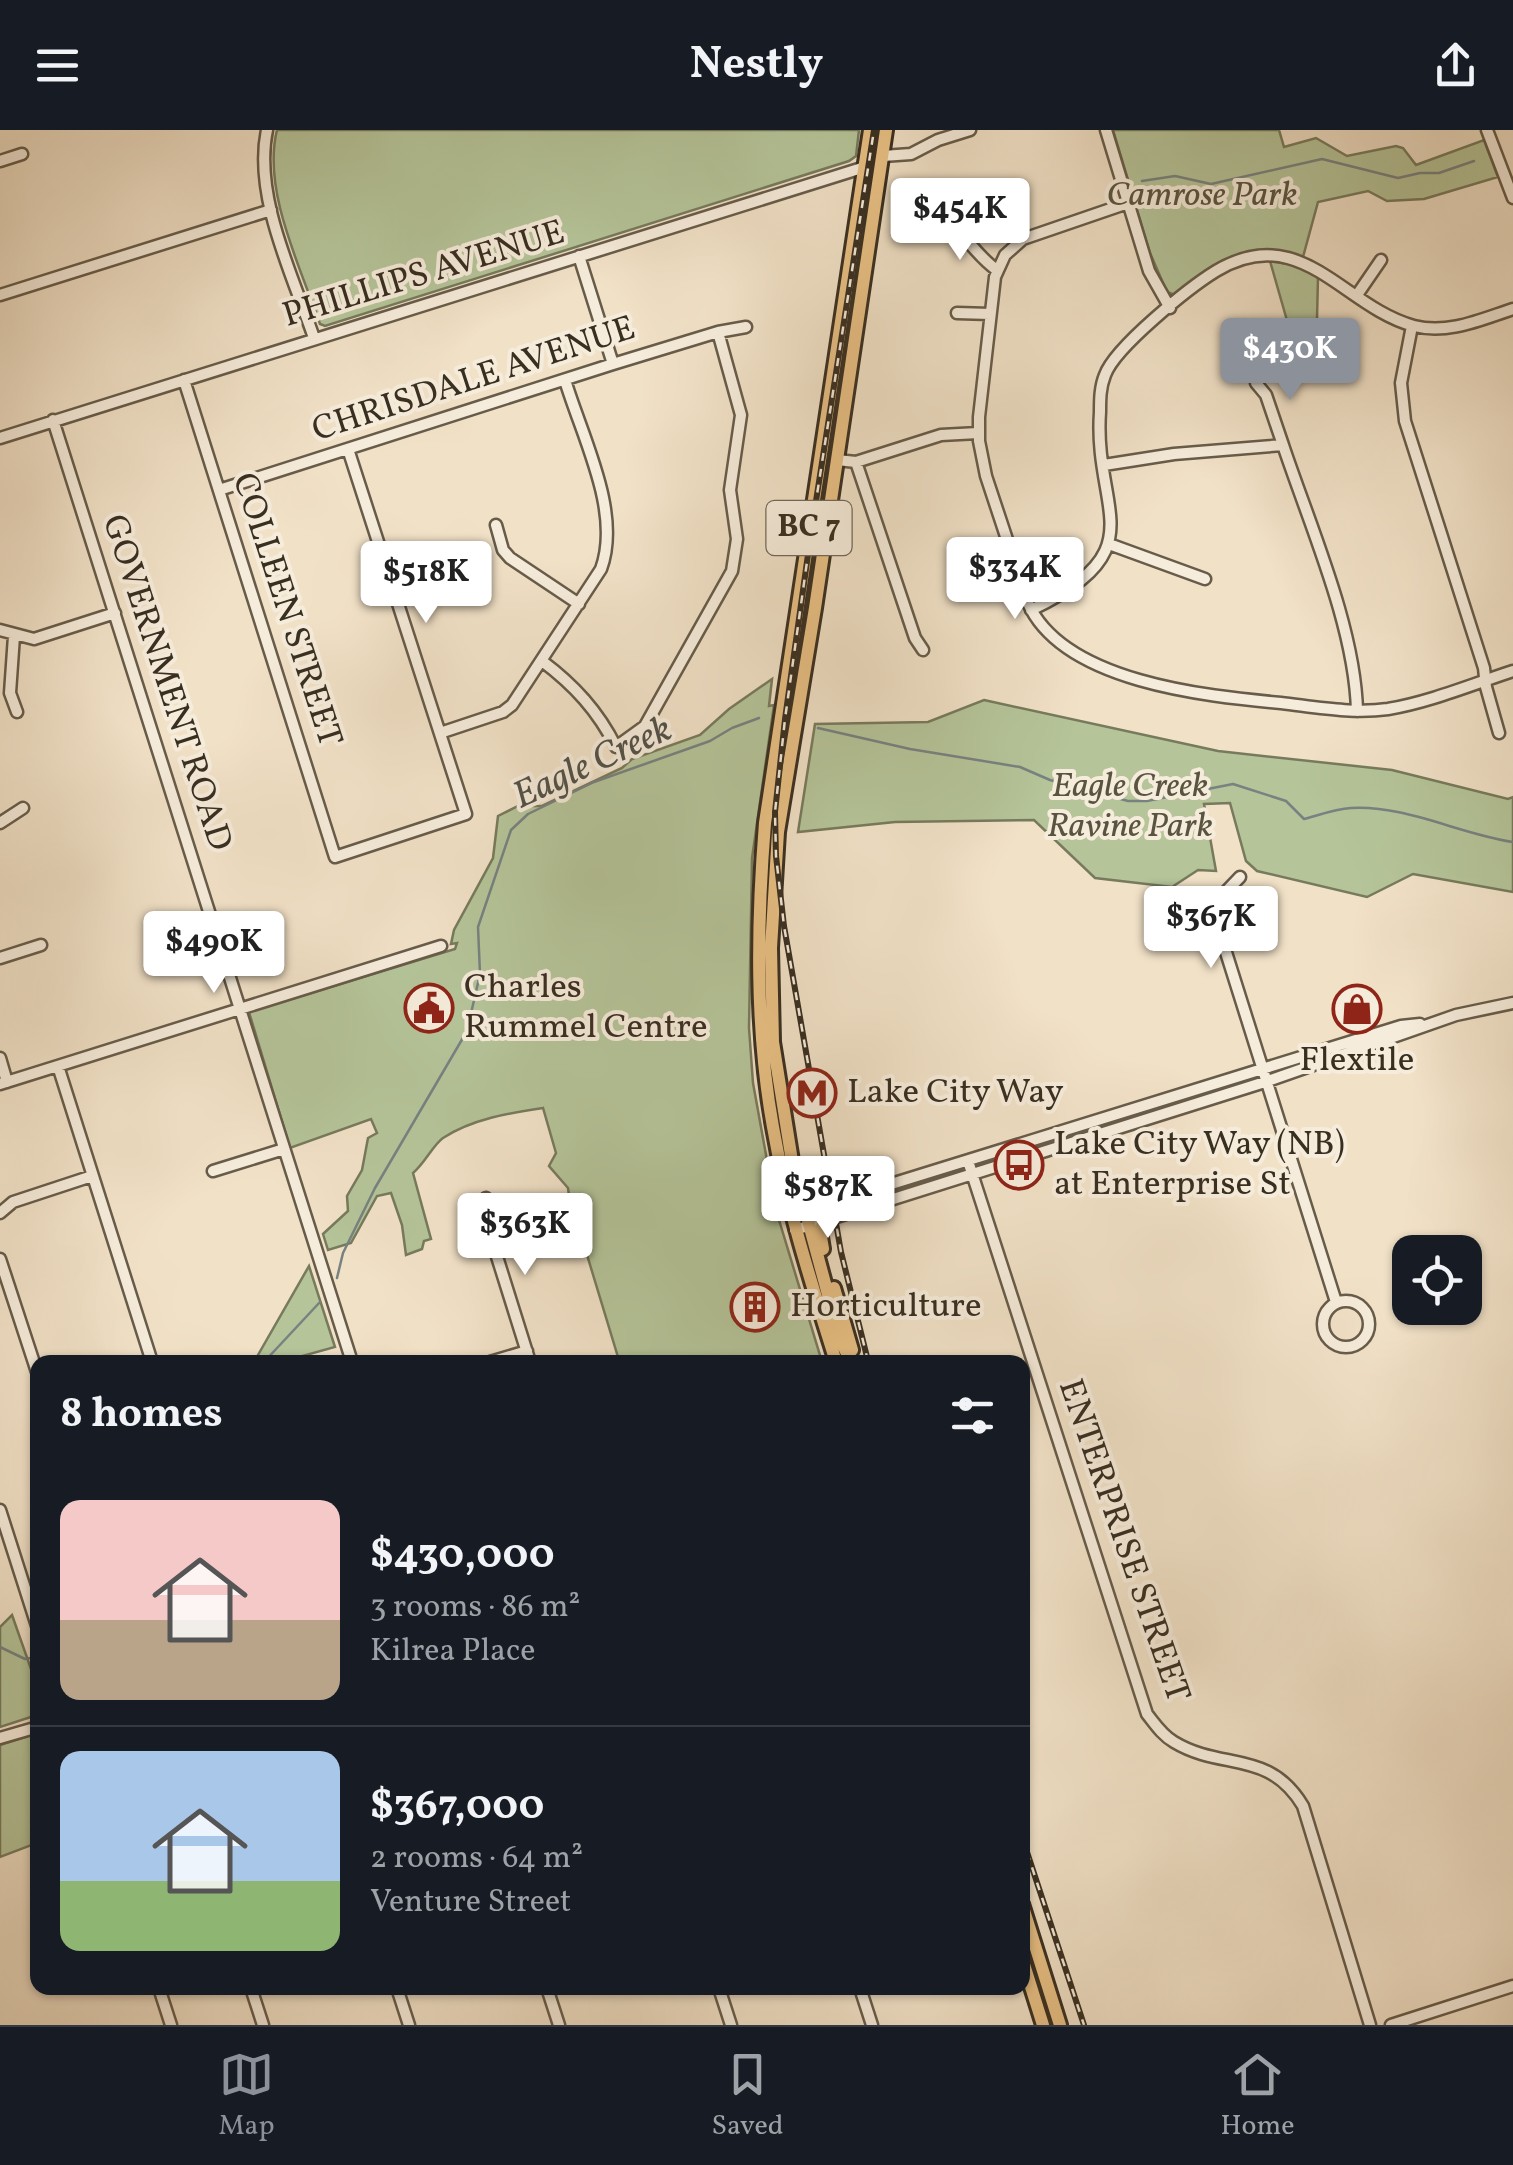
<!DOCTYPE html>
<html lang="en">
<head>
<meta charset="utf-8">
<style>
  body { margin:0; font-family:Vollkorn,serif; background:#242831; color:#f1f3f6; height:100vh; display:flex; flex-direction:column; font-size:38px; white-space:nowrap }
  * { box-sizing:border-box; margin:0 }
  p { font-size:32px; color:#9ea1a6 }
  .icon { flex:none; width:55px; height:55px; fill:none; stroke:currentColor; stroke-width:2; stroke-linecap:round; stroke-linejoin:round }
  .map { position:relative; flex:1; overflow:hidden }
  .side { position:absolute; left:30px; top:1225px; width:1000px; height:640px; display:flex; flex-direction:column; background:#171b24; border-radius:20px; box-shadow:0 2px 8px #0004 }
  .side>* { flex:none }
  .controls { position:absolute; left:1392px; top:1105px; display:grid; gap:20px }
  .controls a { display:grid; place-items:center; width:90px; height:90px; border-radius:20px; background:#171b24; box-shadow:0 2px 8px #0004; font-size:50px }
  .price { position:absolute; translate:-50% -85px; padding:0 22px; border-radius:10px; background:#fff; color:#222; font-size:32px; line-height:65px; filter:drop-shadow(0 2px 5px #0008) }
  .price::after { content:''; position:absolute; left:50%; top:60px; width:30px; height:22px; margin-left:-15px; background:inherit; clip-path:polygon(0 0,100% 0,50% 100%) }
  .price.current { background:#8c9099; color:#fff }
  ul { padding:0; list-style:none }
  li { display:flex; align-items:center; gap:30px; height:250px; padding:0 30px }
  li+li { border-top:2px solid #363941 }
  li span { display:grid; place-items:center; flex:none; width:280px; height:200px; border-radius:20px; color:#555 }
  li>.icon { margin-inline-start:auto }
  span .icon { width:120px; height:120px; fill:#fffc; stroke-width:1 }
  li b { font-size:42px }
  h2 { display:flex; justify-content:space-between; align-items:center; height:120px; padding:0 30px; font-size:42px }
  header { display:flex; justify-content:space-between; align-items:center; height:130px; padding:0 30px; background:#171b24; font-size:45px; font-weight:700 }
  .dock { display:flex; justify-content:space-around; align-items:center; height:140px; border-top:2px solid #363941; background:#171b24; font-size:28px; color:#9ea1a6 }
  .dock a { display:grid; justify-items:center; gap:5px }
  .dock .current { color:#8c9099 }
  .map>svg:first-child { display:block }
  .green { fill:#b5c499; stroke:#777a5d; stroke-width:2.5 }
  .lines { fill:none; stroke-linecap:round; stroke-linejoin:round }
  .stream { stroke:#778281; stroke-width:2.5 }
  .minor-casing { stroke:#675c4a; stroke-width:15 }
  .major-casing { stroke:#392f21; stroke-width:18 }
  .minor { stroke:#f6ecdb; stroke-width:10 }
  .major { stroke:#e8c084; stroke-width:12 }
  .rail-casing { stroke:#392f21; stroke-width:6 }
  .rail { stroke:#f6ecdb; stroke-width:2.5; stroke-dasharray:8; stroke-linecap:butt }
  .labels { text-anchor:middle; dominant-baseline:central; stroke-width:8; stroke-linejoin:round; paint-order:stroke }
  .shield { fill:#f6ecdb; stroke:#726859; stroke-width:2.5 }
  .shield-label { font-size:32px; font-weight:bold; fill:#392f21 }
  .park-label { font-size:35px; font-style:italic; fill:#58543f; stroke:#f6ecdb }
  .street-label { font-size:35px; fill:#392f21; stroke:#f6ecdb }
  .poi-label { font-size:35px; fill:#392f21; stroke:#f6ecdb; text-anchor:start }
  .water-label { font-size:38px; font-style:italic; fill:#535249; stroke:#f6ecdb }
</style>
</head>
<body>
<header><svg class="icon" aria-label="menu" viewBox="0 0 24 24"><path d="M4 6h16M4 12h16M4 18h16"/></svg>Nestly<svg class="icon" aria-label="share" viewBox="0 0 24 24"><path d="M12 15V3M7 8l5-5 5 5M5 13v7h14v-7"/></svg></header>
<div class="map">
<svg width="1513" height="1895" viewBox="0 0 1513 1895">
  <rect width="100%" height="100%" fill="#f1e1c7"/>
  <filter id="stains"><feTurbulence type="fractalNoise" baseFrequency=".002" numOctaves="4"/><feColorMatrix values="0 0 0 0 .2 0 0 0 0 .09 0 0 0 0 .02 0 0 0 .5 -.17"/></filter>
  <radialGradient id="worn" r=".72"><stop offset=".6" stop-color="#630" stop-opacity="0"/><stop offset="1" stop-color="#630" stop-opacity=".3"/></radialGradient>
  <path class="green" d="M277 0H859L856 26 849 31 325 196 320 194C300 136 262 60 277 0Z
    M1113 0H1279L1284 17 1316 8 1347 26 1396 16 1403 18 1416 35 1484 10 1498 47 1424 69 1387 71 1368 61 1318 72 1303 127C1247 110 1217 129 1175 165L1167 162 1150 123Z
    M1270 131 1294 135 1318 147 1317 189 1298 209 1292 208Z
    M772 549 769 576 774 575 752 728 749 898 753 953 776 1080 822 1232H625L618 1227 584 1115 573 1095 568 1058 549 1036 556 1023 543 978C509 983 472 989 443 1008 433 1015 425 1033 413 1043L431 1109 424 1111 422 1119 406 1125 402 1095 391 1063 377 1066 351 1113 328 1120 323 1104 348 1081 347 1066 362 1040 368 1008 377 1003 371 989 290 1018 249 882 455 819 457 813 451 814 454 800 493 728 498 686 518 676H542L622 638 632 629 700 605 729 579Z
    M984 570 1218 621 1392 640 1508 669 1513 667V762L1413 744 1367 767 1257 741 1246 731 1230 673 1204 674 1216 741 1198 740 1172 757 1095 748 1034 690 895 692 798 702 815 594 928 592Z
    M309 1136 335 1217 281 1232H254Z
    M12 1485 37 1556V1585L0 1597V1497Z
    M37 1603V1713L0 1727V1615Z"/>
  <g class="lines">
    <path class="stream" d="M1142 51 1175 46 1211 54 1322 29 1398 48 1420 43H1439L1474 31
      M818 598 910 619 1020 637 1050 650 1128 671H1147L1233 654 1286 671 1304 689C1319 685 1335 679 1351 678 1406 675 1459 704 1513 712
      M337 1148 343 1123 375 1058 467 901 480 844 478 797 511 700 528 684 594 652 710 611 732 598 759 588
      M264 1232 320 1172
      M0 1517 25 1529 36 1527"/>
    <g class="minor-casing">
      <path id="minor" d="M267 0C253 66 293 146 314 208
        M1106 0 1149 141 1170 178
        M1487 0 1513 68
        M883 26 911 24 938 10 970 0
        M0 31 22 24
        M1128 73 1023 109 1005 125 995 147 979 287V311L986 346 1028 473C1063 552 1205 566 1281 573 1316 577 1353 584 1388 579 1430 572 1473 554 1513 541
        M945 89C965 103 976 126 997 140
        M579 126 613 234
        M0 165 271 80
        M1357 165 1381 130
        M957 183 990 184
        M1412 196 1401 253 1405 291 1484 538 1486 557 1499 603
        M184 250 335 727 466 684 348 319
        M1256 253 1266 265 1283 315
        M53 290 352 1232
        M0 308 865 37
        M837 330 856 332 941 305 978 303
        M856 332 915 508 923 520
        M1104 335 1174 324 1283 315C1310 396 1355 497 1357 581
        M219 360 613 234 718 202 746 197
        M496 395 503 420 510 428 579 474
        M1109 414 1205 449
        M1031 480C1158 419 1093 382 1100 282 1100 270 1100 257 1105 245 1115 217 1190 157 1216 141 1301 90 1343 177 1414 196 1448 205 1482 189 1513 179
        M0 500 34 509 115 483
        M14 506 10 563 17 582
        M542 531C574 555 598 581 616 617L645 596 732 441 737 409 730 360 741 285 718 202
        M440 603 503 582 512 575 601 439C622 382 582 307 565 250
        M0 693 23 678
        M1240 747 1219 769V800L1336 1172
        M0 828 41 815
        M0 928 7 952
        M58 936 152 1232
        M0 954 441 816
        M968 1031 1147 1584C1155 1594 1162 1605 1174 1612 1222 1641 1269 1619 1303 1676L1370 1895
        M213 1041 284 1019
        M486 1068 484 1085 530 1232
        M0 1083 13 1072 92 1046
        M791 1085 1401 896 1420 894
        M795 1100 1268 951 1456 885 1513 873
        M0 1129 38 1245
        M1323 1194a23 23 0 1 1 46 0a23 23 0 1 1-46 0Z
        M490 1232 527 1221
        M0 1380 38 1499
        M0 1608 38 1597
        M159 1858 171 1895
        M251 1858 263 1895
        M397 1858 409 1895
        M547 1858 559 1895
        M719 1858 731 1895
        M860 1858 872 1895
        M1391 1895 1513 1856"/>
    </g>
    <g class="major-casing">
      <path id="major" d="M823 1119 820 1101 824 1092
        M834 1158 852 1220
        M836 1232C812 1155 787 1078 773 997 755 898 757 793 765 693L870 0
        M851 1232 840 1209 792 1031 773 912 771 818 778 702 815 478 886 0
        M1022 1774 1060 1895
        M1022 1828 1043 1895"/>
    </g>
    <use href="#minor" class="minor"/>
    <use href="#major" class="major"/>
    <g class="rail-casing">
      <path id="rail" d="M868 1231 841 1122 784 796 776 726 775 682 785 589 811 403 874 0
        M1022 1707 1084 1895"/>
    </g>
    <use href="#rail" class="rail"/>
  </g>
  <defs>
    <g id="civic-ring" transform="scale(2.5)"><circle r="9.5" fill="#f6ecdb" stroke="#8f2418" stroke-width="1.5"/><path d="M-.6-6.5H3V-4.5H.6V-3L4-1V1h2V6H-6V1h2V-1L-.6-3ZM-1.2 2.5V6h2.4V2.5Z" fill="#8f2418"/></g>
    <g id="shop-ring" transform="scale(2.5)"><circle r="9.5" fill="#f6ecdb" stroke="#8f2418" stroke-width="1.5"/><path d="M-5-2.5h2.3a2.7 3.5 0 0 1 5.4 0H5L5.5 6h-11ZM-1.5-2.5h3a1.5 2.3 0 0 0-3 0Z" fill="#8f2418"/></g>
    <g id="metro-ring" transform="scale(2.5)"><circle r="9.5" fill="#f6ecdb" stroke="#8f2418" stroke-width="1.5"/><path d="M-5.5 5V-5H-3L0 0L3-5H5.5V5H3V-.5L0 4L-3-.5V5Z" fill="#8f2418"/></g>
    <g id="bus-ring" transform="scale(2.5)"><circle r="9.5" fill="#f6ecdb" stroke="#8f2418" stroke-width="1.5"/><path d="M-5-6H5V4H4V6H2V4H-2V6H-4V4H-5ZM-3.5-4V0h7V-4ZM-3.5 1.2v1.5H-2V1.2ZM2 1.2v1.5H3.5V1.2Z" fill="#8f2418"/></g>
    <g id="building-ring" transform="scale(2.5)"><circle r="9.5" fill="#f6ecdb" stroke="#8f2418" stroke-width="1.5"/><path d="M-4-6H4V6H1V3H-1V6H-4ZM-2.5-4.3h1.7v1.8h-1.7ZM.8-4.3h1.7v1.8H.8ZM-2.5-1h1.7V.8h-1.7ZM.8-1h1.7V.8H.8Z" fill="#8f2418"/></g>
  </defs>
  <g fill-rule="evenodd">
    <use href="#civic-ring" x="429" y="878"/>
    <use href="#shop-ring" x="1357" y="879"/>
    <use href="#metro-ring" x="812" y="963"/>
    <use href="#bus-ring" x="1019" y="1035"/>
    <use href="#building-ring" x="755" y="1177"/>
  </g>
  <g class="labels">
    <rect class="shield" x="766.5" y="371" width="85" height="54" rx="8"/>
    <g class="shield-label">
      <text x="809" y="398">BC 7</text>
    </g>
    <g class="park-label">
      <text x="1202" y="66">Camrose Park</text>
      <text x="1130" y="657">Eagle Creek<tspan x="1130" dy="40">Ravine Park</tspan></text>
    </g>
    <g class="street-label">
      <text transform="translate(424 145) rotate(-17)">PHILLIPS AVENUE</text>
      <text transform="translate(474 250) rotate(-18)">CHRISDALE AVENUE</text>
      <text transform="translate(286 480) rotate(72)">COLLEEN STREET</text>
      <text transform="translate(166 553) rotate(72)">GOVERNMENT ROAD</text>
      <text transform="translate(1123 1411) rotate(71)">ENTERPRISE STREET</text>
    </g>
    <g class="poi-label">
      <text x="464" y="858">Charles<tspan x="464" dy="40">Rummel Centre</tspan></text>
      <text x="1357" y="931" text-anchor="middle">Flextile</text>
      <text x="847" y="963">Lake City Way</text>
      <text x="1054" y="1015">Lake City Way (NB)<tspan x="1054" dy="40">at Enterprise St</tspan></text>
      <text x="790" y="1177">Horticulture</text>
    </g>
    <g class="water-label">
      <text transform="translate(593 634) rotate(-25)">Eagle Creek</text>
    </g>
  </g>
  <rect width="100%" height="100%" filter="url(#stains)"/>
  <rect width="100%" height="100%" fill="url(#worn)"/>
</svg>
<div class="controls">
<a><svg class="icon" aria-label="locate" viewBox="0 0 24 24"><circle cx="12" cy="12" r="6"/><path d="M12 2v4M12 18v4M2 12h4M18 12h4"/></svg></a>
</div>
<b class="price" style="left:960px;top:133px">$454K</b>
<b class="price current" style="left:1290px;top:273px">$430K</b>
<b class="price" style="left:1015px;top:492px">$334K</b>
<b class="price" style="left:426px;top:496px">$518K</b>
<b class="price" style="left:1211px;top:841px">$367K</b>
<b class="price" style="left:214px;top:866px">$490K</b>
<b class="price" style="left:828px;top:1111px">$587K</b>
<b class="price" style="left:525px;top:1148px">$363K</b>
<section class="side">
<h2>8 homes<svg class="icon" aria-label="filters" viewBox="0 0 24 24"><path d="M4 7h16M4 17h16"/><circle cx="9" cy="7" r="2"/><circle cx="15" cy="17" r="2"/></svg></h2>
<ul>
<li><span style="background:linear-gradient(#f6c9c9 60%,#b9a48a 0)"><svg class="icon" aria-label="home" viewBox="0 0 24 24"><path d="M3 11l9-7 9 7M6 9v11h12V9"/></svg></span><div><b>$430,000</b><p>3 rooms · 86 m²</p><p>Kilrea Place</p></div></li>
<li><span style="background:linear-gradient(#a9c7e8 65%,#8fb573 0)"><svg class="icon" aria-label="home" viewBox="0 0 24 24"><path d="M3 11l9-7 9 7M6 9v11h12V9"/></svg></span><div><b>$367,000</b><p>2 rooms · 64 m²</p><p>Venture Street</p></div></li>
</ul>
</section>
</div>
<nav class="dock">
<a class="current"><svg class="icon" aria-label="map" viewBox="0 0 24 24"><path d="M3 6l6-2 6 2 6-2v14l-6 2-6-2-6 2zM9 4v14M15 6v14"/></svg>Map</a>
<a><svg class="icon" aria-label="saved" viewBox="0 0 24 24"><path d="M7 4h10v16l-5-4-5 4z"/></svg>Saved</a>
<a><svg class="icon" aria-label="home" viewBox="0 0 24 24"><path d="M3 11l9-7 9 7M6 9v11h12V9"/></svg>Home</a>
</nav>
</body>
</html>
